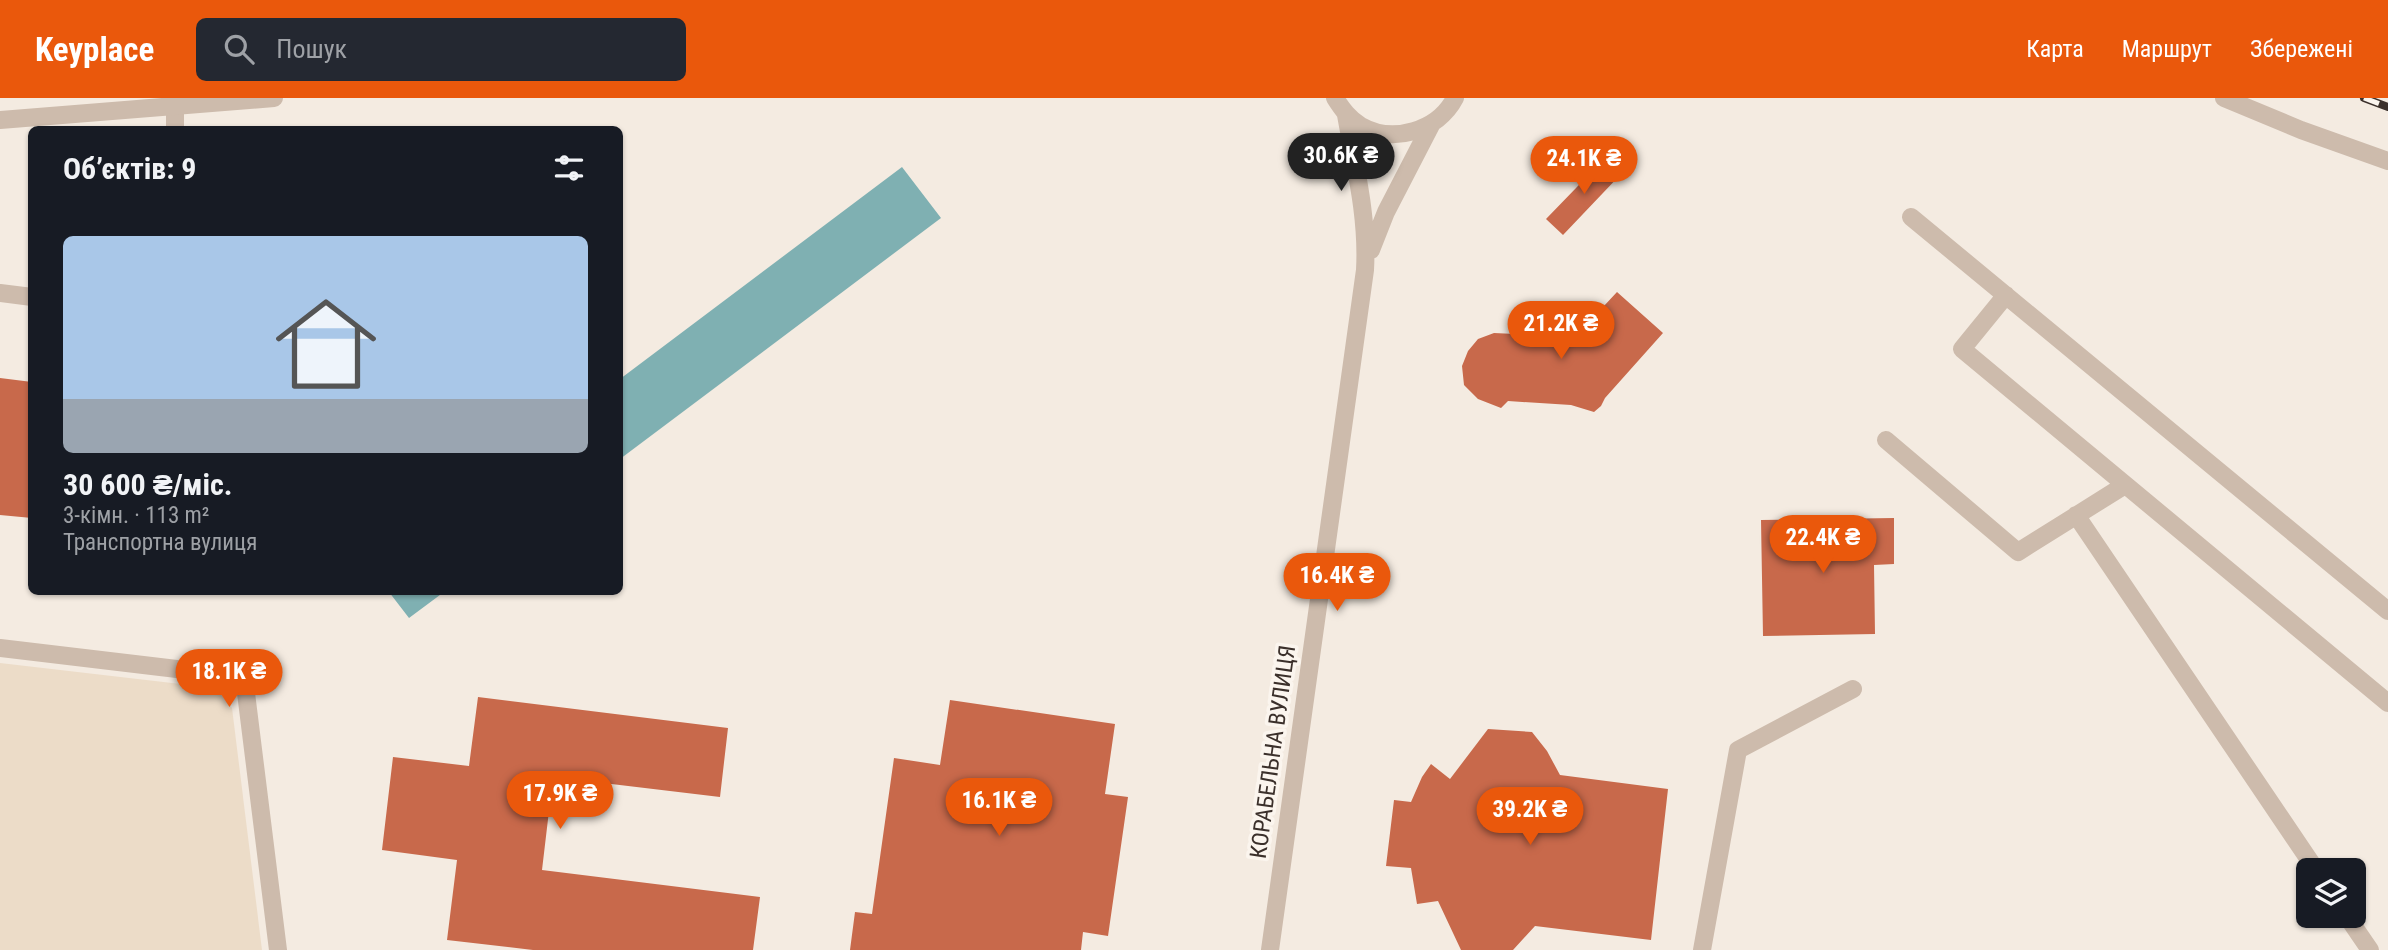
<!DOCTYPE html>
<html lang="uk">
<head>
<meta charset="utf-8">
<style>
  body { margin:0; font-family:"Roboto Condensed",sans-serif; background:#242831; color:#f1f3f6; height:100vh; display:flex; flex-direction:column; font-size:26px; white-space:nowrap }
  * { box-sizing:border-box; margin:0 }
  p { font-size:23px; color:#9ea1a6 }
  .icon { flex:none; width:38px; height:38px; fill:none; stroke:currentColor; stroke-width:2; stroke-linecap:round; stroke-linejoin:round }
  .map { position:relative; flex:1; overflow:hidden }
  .side { position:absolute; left:28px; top:28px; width:595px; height:469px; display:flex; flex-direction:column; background:#171b24; border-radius:10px; box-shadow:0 2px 5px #0004 }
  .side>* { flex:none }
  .controls { position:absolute; left:2296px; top:760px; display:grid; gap:14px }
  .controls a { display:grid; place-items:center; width:70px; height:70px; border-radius:10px; background:#171b24; box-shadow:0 2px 5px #0004; font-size:35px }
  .price { position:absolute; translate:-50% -60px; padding:0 16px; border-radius:24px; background:#ea580c; color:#fff; font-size:23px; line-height:46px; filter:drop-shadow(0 2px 4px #0008) }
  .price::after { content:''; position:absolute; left:50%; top:42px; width:21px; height:16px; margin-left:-10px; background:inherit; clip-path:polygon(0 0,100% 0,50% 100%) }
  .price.on { background:#222; color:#fff }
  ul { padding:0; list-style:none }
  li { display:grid; align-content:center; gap:14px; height:371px; padding:0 35px }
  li+li { border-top:2px solid #363941 }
  li span { display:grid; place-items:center; height:217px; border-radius:10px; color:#555 }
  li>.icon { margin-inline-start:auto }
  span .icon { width:126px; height:126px; fill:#fffc; stroke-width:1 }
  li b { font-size:30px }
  h2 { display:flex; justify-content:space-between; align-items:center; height:84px; padding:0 35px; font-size:30px }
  header { display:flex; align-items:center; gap:42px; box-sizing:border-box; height:98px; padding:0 35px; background:#ea580c; color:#fff }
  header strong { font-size:33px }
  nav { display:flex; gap:38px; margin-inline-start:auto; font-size:24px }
  .search { width:490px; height:63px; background:#242831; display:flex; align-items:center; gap:18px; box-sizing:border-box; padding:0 24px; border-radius:10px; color:#9ea1a6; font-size:26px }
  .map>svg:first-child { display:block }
  .plaza { fill:#ecdcc8 }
  .water { fill:#7fb0b2 }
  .building { fill:#c8694b }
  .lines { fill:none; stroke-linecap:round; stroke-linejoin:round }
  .service { stroke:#cdbbac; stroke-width:18 }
  .minor { stroke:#cdbbac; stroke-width:18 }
  .tertiary { stroke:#cdbbac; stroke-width:18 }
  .rail-casing { stroke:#3b302b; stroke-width:8 }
  .rail { stroke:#fbf5ee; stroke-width:5; stroke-dasharray:16; stroke-linecap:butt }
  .labels { text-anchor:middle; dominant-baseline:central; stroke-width:7; stroke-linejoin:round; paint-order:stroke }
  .street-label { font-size:23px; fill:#3b302b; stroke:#fbf5ee }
</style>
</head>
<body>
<header>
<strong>Keyplace</strong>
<div class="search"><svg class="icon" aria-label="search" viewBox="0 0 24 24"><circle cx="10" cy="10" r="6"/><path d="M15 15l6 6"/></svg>Пошук</div>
<nav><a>Карта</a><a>Маршрут</a><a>Збережені</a></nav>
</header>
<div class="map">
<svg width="2388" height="852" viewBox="0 0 2388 852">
  <rect width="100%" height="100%" fill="#f4ebe1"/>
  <path class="plaza" d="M0 565 215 590 232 610 262 852H0Z"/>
  <path class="water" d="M902 69 941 120 620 361V281Z
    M389 494H444L409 520Z"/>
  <path class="building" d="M1606 59 1622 75 1563 137 1546 121Z
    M1617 194 1663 235 1605 300 1601 308 1594 314 1571 307 1508 303 1501 310 1478 301 1464 287 1462 268 1468 253 1478 241 1494 235 1575 239Z
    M0 280 32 284V420L0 417Z
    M1894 420V466L1874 467 1875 536 1763 538 1761 422Z
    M478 599 728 630 720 699 553 679 542 772 760 799 753 852H533L447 842 457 762 382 752 393 659 469 668Z
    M950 602 1115 626 1105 696 1128 699 1108 838 1083 834 1081 852H850L855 814 872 816 894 660 940 667Z
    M1488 631 1532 634 1547 653 1560 677 1668 691 1651 842 1535 828 1513 852H1461L1438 803 1417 806 1411 770 1386 768 1394 702 1411 704 1422 679 1431 666 1450 681Z"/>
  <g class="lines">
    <path class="service" d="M175 8V32
      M1911 119 2388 513
      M0 195 32 199
      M2006 197 1962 251 2388 605
      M1886 342 2018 454 2125 387
      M2076 417 2316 772
      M2346 817 2370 852
      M1702 852 1738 652 1853 591"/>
    <path class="minor" d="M1335 0C1342 11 1349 21 1361 28 1393 46 1438 33 1455 0
      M0 22 274 0
      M1371 152 1386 114 1431 27
      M0 550 244 579 278 852
      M1270 852 1365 172C1368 119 1355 68 1346 17"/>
    <path class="tertiary" d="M2224 0 2301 32 2388 63"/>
    <g class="rail-casing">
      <path id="rail" d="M2364 0 2388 9"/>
    </g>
    <use href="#rail" class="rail"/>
  </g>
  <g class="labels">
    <g class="street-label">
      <text transform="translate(1273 654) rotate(-82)">КОРАБЕЛЬНА ВУЛИЦЯ</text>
    </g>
  </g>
</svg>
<div class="controls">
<a><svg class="icon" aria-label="layers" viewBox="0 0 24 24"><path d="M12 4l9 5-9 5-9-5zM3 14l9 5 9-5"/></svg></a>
</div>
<b class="price on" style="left:1341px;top:95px">30.6K ₴</b>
<b class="price" style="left:1584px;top:98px">24.1K ₴</b>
<b class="price" style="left:1561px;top:263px">21.2K ₴</b>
<b class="price" style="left:1823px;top:477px">22.4K ₴</b>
<b class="price" style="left:1337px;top:515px">16.4K ₴</b>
<b class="price" style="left:229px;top:611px">18.1K ₴</b>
<b class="price" style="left:560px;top:733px">17.9K ₴</b>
<b class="price" style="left:999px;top:740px">16.1K ₴</b>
<b class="price" style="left:1530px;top:749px">39.2K ₴</b>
<section class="side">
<h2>Об’єктів: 9<svg class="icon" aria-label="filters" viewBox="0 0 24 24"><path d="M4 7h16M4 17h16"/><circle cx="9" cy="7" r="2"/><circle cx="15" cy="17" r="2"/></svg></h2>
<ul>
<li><span style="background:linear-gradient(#a9c7e8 75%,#9aa5b1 0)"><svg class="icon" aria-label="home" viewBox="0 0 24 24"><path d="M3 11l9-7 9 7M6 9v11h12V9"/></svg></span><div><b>30 600 ₴/міс.</b><p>3-кімн. · 113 m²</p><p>Транспортна вулиця</p></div></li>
</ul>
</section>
</div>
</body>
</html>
